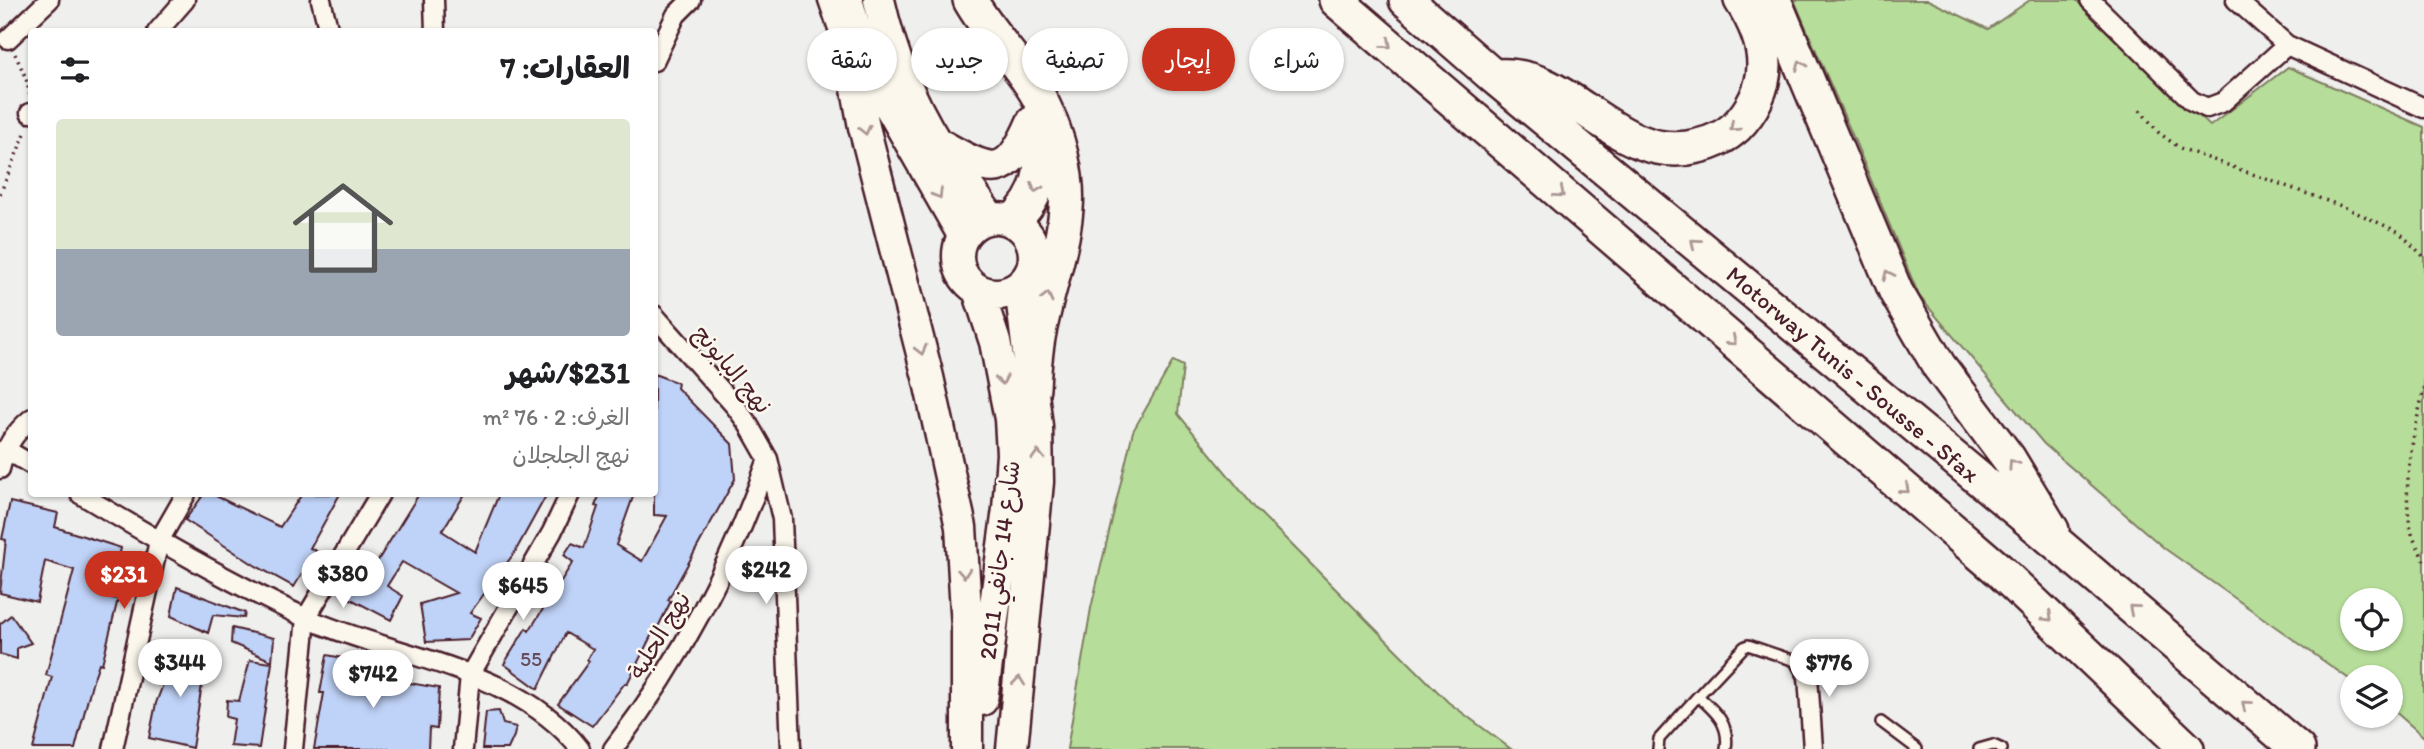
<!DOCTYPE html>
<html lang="ar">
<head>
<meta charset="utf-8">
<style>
  body { margin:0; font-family:Itim,"Playpen Sans Arabic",sans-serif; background:#f6f6f6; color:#202124; direction:rtl; height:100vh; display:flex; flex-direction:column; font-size:26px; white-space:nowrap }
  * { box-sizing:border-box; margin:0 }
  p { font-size:23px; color:#757577 }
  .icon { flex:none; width:38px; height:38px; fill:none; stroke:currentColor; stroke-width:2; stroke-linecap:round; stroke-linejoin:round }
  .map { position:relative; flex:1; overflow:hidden; direction:ltr }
  .side { position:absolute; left:28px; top:28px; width:630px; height:469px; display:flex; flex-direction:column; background:#fff; border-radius:7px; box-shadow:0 2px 5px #0004; direction:rtl }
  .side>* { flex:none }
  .hud { position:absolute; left:679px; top:28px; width:665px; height:63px; direction:rtl; display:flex; gap:14px }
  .fabs { position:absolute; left:2340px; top:588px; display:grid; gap:14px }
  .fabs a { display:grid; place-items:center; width:63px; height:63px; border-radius:50%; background:#fff; box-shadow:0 2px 5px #0004; font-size:35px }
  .price { position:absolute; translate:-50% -60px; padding:0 16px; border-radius:24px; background:#fff; color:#222; font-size:23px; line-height:46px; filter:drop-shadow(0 2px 4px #0008) }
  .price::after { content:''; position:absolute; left:50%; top:42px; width:21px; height:16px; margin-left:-10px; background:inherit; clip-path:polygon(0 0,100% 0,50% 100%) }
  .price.on { background:#c8321e; color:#fff }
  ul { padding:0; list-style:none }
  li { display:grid; align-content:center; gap:14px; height:371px; padding:0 28px }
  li+li { border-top:2px solid #e0e0e0 }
  li span { display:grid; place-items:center; height:217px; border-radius:7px; color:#555 }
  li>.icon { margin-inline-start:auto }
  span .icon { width:126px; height:126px; fill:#fffc; stroke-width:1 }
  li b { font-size:30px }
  h2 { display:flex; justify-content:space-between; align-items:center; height:84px; padding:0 28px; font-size:30px }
  .tag { padding:0 24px; border-radius:32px; background:#fff; box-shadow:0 2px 5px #0004; font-size:24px; line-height:63px }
  .tag.on { background:#c8321e; color:#fff }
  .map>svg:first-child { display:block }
  .green { fill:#b6dd99; stroke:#807e62; stroke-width:2; fill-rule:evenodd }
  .building { fill:#bfd2f7; stroke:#4a1f2b; stroke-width:2 }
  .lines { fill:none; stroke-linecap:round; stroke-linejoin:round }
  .service-casing { stroke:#4a1f2b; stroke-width:14 }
  .minor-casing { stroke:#4a1f2b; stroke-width:23 }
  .trunk-casing { stroke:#4a1f2b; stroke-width:35 }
  .motorway-casing { stroke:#4a1f2b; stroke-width:38 }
  .path { stroke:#4a1f2b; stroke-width:3.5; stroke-dasharray:2 5; stroke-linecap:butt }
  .service { stroke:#fbf7ec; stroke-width:9 }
  .minor { stroke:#fbf7ec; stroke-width:18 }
  .trunk { stroke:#fbf7ec; stroke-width:30 }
  .motorway { stroke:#fbf7ec; stroke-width:33 }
  .oneway { stroke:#ab9695 }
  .labels { text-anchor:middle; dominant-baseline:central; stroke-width:5; stroke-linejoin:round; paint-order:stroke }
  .number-label { font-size:21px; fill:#674c5e }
  .street-label { font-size:24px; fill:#4a1f2b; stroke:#fbf7ec }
</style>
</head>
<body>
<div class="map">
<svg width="2424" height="749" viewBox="0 0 2424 749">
  <rect width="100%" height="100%" fill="#eff0ee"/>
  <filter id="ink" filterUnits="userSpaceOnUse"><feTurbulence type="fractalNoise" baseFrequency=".0143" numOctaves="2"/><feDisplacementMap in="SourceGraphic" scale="14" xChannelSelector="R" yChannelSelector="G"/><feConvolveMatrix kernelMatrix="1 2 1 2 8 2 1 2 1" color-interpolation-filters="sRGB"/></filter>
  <g filter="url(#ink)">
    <path class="green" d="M1794 0H1928L1988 29 2030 0H2076L2210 126 2288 67 2424 127V737L2391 708 2390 677H2352V681L2164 548 2044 444 1919 296 1854 139ZM2352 600H2390V639H2352Z
      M1173 361 1183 366 1178 414 1254 507 1448 702 1511 749H1067L1091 608 1133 431Z"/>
    <path class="building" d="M654 374 678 383 677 388 732 444 735 479 668 600 671 601 656 631 654 630 627 684 625 683 592 726 558 704 589 661 587 659 593 649 566 633 538 689 504 664 526 628 529 631 573 562 564 555 572 543 584 548 598 507 595 506 600 494H634L616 545 642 561 667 516 654 515Z
      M204 494H212L280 527 302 494H340L310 548 316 551 294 587 256 566 185 520Z
      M419 494H465L442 531 475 552 499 494H547L515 552 470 613 481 618 468 640 426 642 420 604 456 593 402 562 387 586 403 596 391 620 347 597 358 571 366 574 372 563 375 565Z
      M10 502 58 513 55 527 121 548 111 598 118 599 102 664 99 663 91 687 75 749H33L52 677 46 675 74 570 45 561 37 602 0 593 6 540 2 539Z
      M177 587 245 613 244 618 213 615 208 633 171 616Z
      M11 615 31 643 17 648V659L0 654V624Z
      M232 628 274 638 272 661 231 643Z
      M177 648 207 653 192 748 149 738 156 703Z
      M327 655 369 663 368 676 439 688 437 729 429 728 428 749H314L324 693H320Z
      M250 660 272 663 259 748 230 746 234 719 226 717 227 700 239 701Z
      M499 711 503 724 516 727 514 736 508 749H482L486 712Z"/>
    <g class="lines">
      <g class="service-casing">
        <path id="service" d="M1698 696 1744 647 1748 645 1801 663
          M1881 722 1917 749
          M1658 749 1659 739 1698 696C1716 712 1730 724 1726 749
          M1979 749 1993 745 2002 749"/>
      </g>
      <g class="minor-casing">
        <path id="minor" d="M321 0 329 32
          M434 0 435 32
          M828 0 850 63
          M2090 0 2192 101 2207 108 2223 102 2287 45
          M2236 0 2287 45 2424 108
          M157 32 185 0
          M8 39 49 0
          M654 61 676 15 691 0
          M30 113H32
          M654 315 735 406 748 424 768 459 782 519 791 749
          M5 449 32 465
          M0 469C5 447 14 433 32 418
          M80 494C152 537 227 581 304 617 394 658 516 667 580 749
          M1801 663 1808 676 1813 749
          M113 749 159 541 186 494
          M293 749 306 618 380 494
          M463 749 470 675 552 532 570 494
          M613 749C682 659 730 566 768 459"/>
      </g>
      <g class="trunk-casing">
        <path id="trunk" d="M847 0 858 38 890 107 963 235
          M879 0C890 49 910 101 937 144 954 169 973 193 990 218
          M858 38 855 57V78L864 127 928 377 961 527 967 628V749
          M943 146C994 175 1007 179 1032 122
          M958 256a38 38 0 1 1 76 0a38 38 0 1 1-76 0Z
          M978 290 995 342 1010 419 1012 454 1008 509 982 700
          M1012 749 1038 482 1037 426 1020 287"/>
      </g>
      <g class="motorway-casing">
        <path id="motorway" d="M970 0C991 37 1024 67 1043 105 1058 135 1069 176 1066 209 1063 246 1050 283 1042 319 1036 342 1034 365 1033 388
          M1336 0 1999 570 2187 749
          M1406 0 1493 76 2059 545 2298 749
          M1774 0 1896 292 1939 366 2009 459 2052 530
          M1496 76C1571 69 1617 167 1698 146 1712 143 1725 137 1736 127 1752 111 1764 88 1764 65 1764 41 1754 20 1741 0
          M1013 221C1040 196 1047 166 1035 131"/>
      </g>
      <path class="path" d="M15 54 26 78 30 96
        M2140 110 2159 133 2180 148 2344 207 2399 232 2424 257
        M0 194 26 131
        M2424 388C2414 434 2401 483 2411 530 2413 540 2420 551 2424 561"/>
      <use href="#service" class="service"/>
      <use href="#minor" class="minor"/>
      <use href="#trunk" class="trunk"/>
      <use href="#motorway" class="motorway"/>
    </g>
    <defs><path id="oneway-chevron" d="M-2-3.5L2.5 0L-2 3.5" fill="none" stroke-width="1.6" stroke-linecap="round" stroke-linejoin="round" transform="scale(1.75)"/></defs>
    <g class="oneway">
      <use href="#oneway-chevron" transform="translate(1387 44) rotate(41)"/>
      <use href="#oneway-chevron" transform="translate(1801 65) rotate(-112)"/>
      <use href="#oneway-chevron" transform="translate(1734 127) rotate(138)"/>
      <use href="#oneway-chevron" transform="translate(865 130) rotate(77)"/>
      <use href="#oneway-chevron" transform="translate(1036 188) rotate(111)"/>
      <use href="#oneway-chevron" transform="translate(1560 193) rotate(41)"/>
      <use href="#oneway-chevron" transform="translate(938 194) rotate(59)"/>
      <use href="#oneway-chevron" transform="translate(1695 243) rotate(-140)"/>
      <use href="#oneway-chevron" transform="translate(1888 275) rotate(-115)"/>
      <use href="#oneway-chevron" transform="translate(1047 297) rotate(-76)"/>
      <use href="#oneway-chevron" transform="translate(1732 341) rotate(41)"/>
      <use href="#oneway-chevron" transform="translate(921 350) rotate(76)"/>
      <use href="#oneway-chevron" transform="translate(1002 380) rotate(79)"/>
      <use href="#oneway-chevron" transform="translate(1038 455) rotate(-92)"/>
      <use href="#oneway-chevron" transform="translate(2013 464) rotate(-124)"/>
      <use href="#oneway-chevron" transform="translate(1905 489) rotate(41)"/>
      <use href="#oneway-chevron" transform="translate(964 573) rotate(86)"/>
      <use href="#oneway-chevron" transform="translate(2133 609) rotate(-139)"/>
      <use href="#oneway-chevron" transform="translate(2048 617) rotate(44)"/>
      <use href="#oneway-chevron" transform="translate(1019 681) rotate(-84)"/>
      <use href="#oneway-chevron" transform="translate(2246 705) rotate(-140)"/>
    </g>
  </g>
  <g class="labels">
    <g class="number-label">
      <text x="531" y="658">55</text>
    </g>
    <g class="street-label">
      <text transform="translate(733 369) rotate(50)">نهج البابونج</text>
      <text transform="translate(1853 374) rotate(40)">Motorway Tunis - Sousse - Sfax</text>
      <text transform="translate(999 560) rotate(-83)">شارع 14 جانفي 2011</text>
      <text transform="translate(659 635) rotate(-59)">نهج الحلبة</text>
    </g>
  </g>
</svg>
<div class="fabs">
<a><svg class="icon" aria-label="locate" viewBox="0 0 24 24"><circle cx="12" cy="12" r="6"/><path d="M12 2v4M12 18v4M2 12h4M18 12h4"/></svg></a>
<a><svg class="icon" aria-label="layers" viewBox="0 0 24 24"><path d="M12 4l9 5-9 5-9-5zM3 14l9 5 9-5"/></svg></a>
</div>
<b class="price" style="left:766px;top:606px">$242</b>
<b class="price" style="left:343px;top:610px">$380</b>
<b class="price on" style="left:124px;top:611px">$231</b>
<b class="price" style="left:523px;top:622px">$645</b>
<b class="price" style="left:180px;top:699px">$344</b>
<b class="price" style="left:1829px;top:699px">$776</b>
<b class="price" style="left:373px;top:710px">$742</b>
<div class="hud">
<a class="tag">شراء</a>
<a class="tag on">إيجار</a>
<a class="tag">تصفية</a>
<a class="tag">جديد</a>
<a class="tag">شقة</a>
</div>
<section class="side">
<h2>العقارات: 7<svg class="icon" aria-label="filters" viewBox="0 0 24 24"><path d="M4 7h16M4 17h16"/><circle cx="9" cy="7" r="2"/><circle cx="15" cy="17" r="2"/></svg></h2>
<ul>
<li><span style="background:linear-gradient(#dfe7d0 60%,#9aa5b1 0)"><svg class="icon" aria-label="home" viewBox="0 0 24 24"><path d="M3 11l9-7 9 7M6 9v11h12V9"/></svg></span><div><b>$231/شهر</b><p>الغرف: 2 · 76 m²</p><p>نهج الجلجلان</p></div></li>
</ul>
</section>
</div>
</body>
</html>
